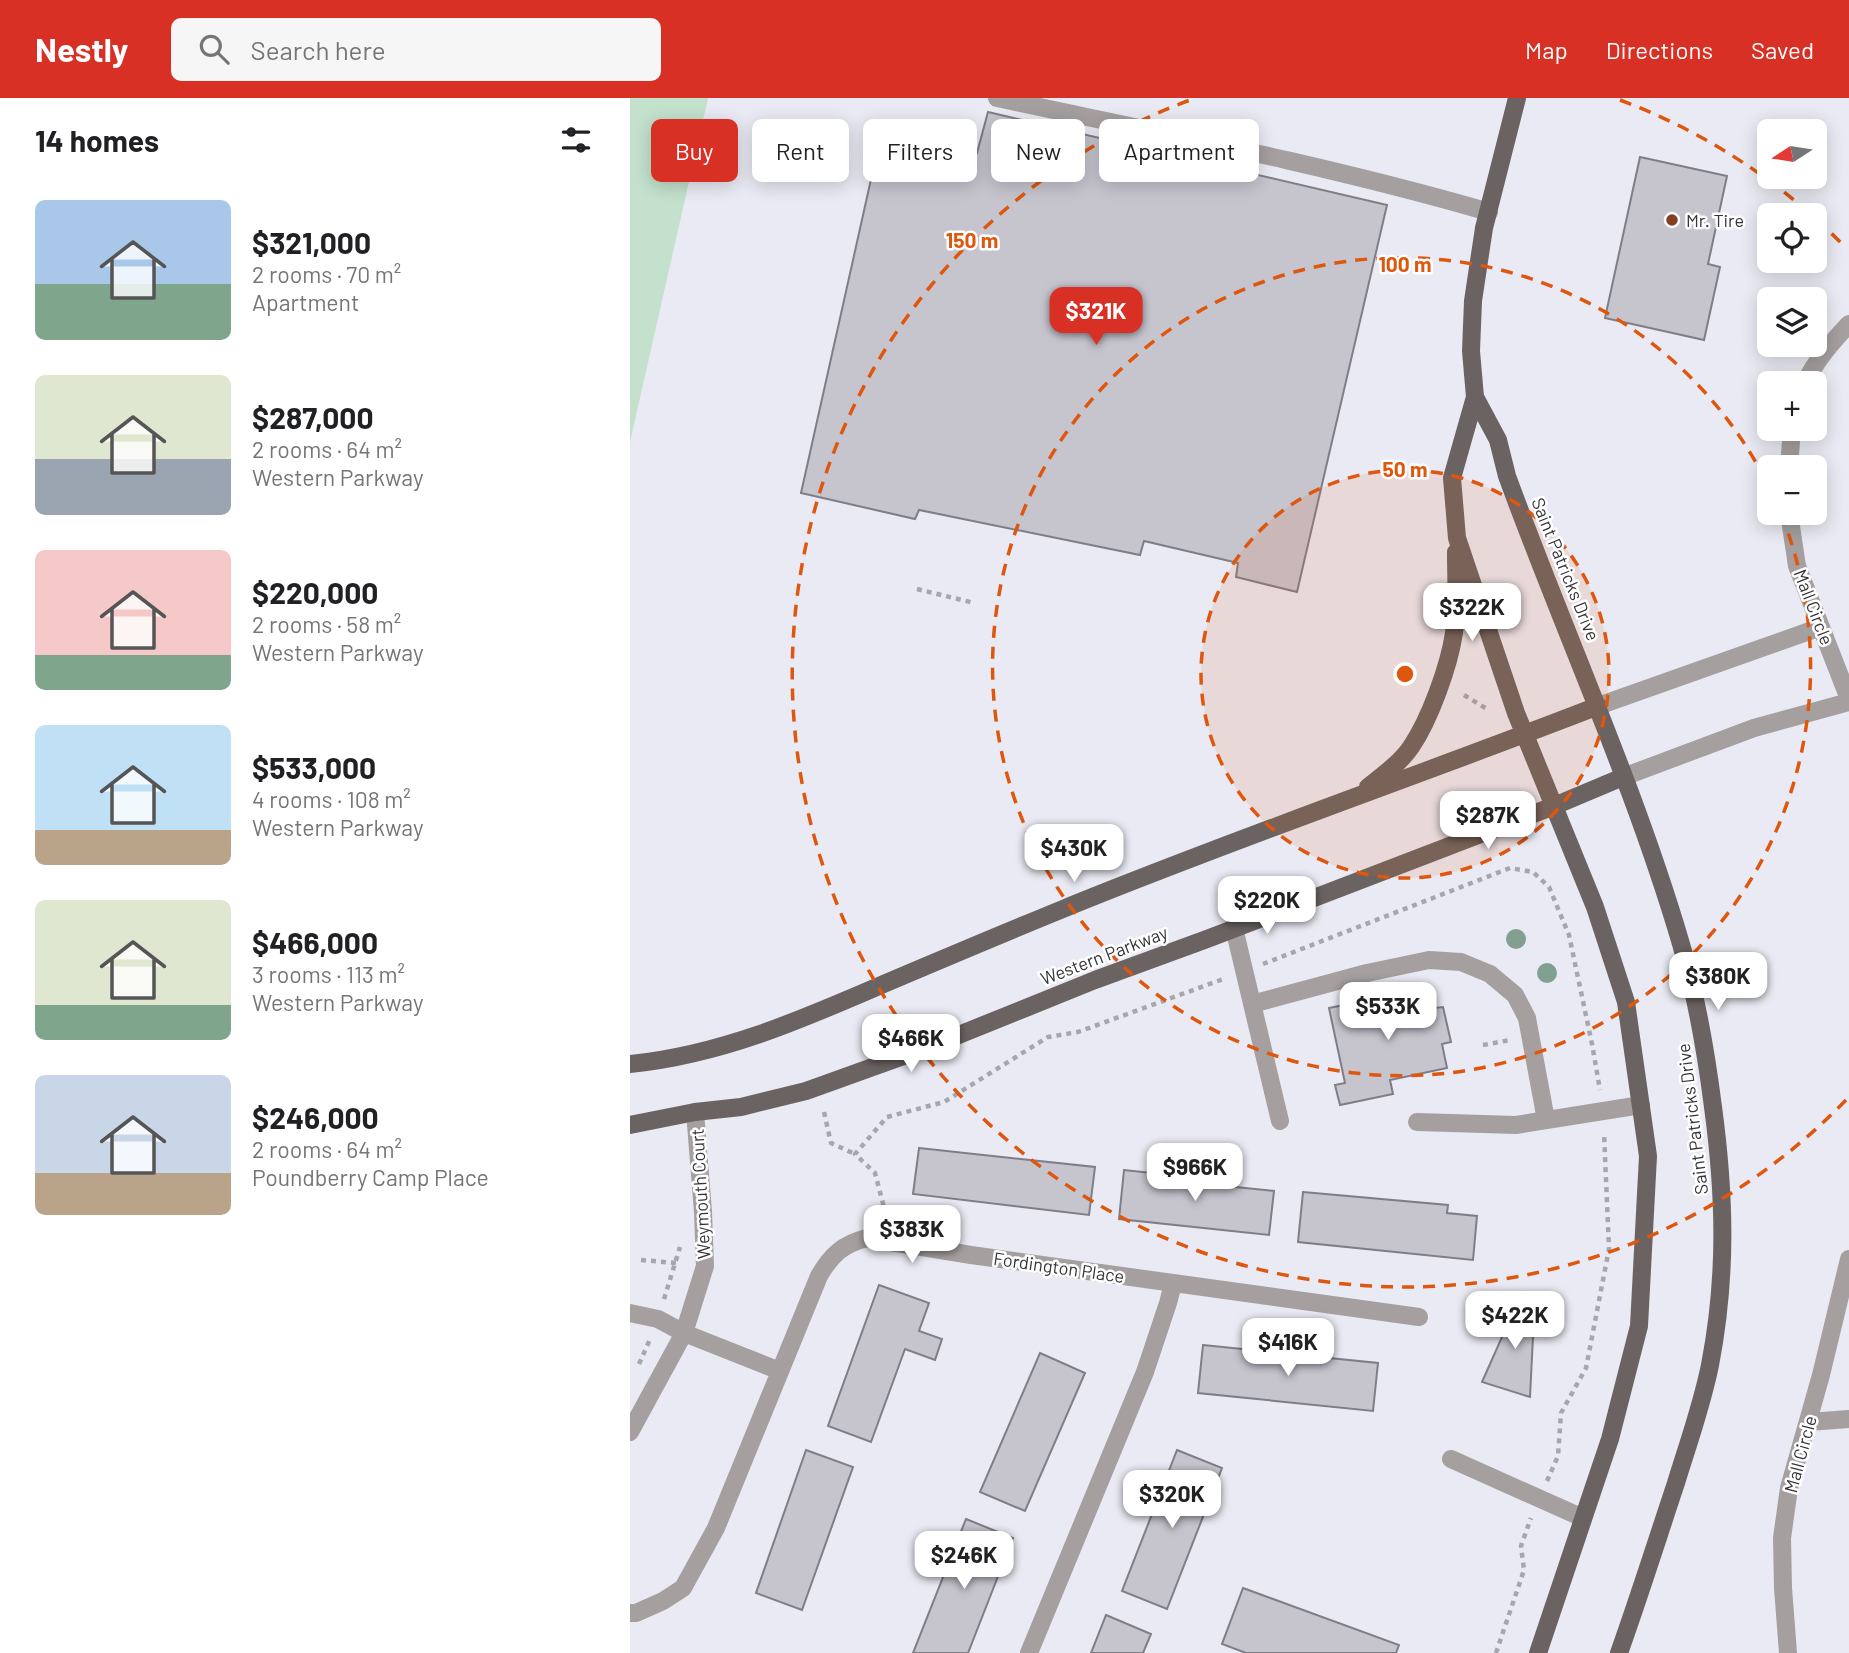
<!DOCTYPE html>
<html lang="en">
<head>
<meta charset="utf-8">
<style>
  body { margin:0; font-family:Barlow,sans-serif; background:#f6f6f6; color:#202124; height:100vh; display:flex; flex-direction:column; font-size:26px; white-space:nowrap }
  * { box-sizing:border-box; margin:0 }
  p { font-size:23px; color:#757577 }
  .icon { flex:none; width:38px; height:38px; fill:none; stroke:currentColor; stroke-width:2; stroke-linecap:round; stroke-linejoin:round }
  .map { position:relative; flex:1; overflow:hidden }
  .side { display:flex; flex-direction:column; background:#fff; width:630px }
  .side>* { flex:none }
  .banner { position:absolute; left:21px; top:21px; width:665px; height:63px; display:flex; gap:14px }
  .needle { width:46px; rotate:258deg }
  .fabs { position:absolute; left:1127px; top:21px; display:grid; gap:14px }
  .fabs a { display:grid; place-items:center; width:70px; height:70px; border-radius:10px; background:#fff; box-shadow:0 4px 18px #0003; font-size:35px }
  .price { position:absolute; translate:-50% -60px; padding:0 16px; border-radius:14px; background:#fff; color:#222; font-size:23px; line-height:46px; filter:drop-shadow(0 2px 4px #0008) }
  .price::after { content:''; position:absolute; left:50%; top:42px; width:21px; height:16px; margin-left:-10px; background:inherit; clip-path:polygon(0 0,100% 0,50% 100%) }
  .price.active { background:#d93025; color:#fff }
  ul { padding:0; list-style:none }
  li { display:flex; align-items:center; gap:21px; height:175px; padding:0 35px }
  li span { display:grid; place-items:center; flex:none; width:196px; height:140px; border-radius:10px; color:#555 }
  li>.icon { margin-inline-start:auto }
  span .icon { width:84px; height:84px; fill:#fffc; stroke-width:1 }
  li b { font-size:30px }
  h2 { display:flex; justify-content:space-between; align-items:center; height:84px; padding:0 35px; font-size:30px }
  .tag { padding:0 24px; border-radius:10px; background:#fff; box-shadow:0 4px 18px #0003; font-size:24px; line-height:63px }
  .tag.active { background:#d93025; color:#fff }
  header { display:flex; align-items:center; gap:42px; box-sizing:border-box; height:98px; padding:0 35px; background:#d93025; color:#fff }
  header strong { font-size:33px }
  nav { display:flex; gap:38px; margin-inline-start:auto; font-size:24px }
  .search { width:490px; height:63px; background:#f6f6f6; display:flex; align-items:center; gap:18px; box-sizing:border-box; padding:0 24px; border-radius:10px; color:#757577; font-size:26px }
  main { display:flex; flex:1; min-height:0 }
  .map>svg:first-child { display:block }
  .green { fill:#c3e1cc }
  .building { fill:#c6c5ce; stroke:#7f7e87; stroke-width:2 }
  .lines { fill:none; stroke-linecap:round; stroke-linejoin:round }
  .path { stroke:#a6a6ad; stroke-width:4.5; stroke-dasharray:5 5; stroke-linecap:butt }
  .minor { stroke:#a5a09f; stroke-width:18 }
  .major { stroke:#6b6361; stroke-width:18 }
  .tree { fill:#81a091 }
  .ring { fill:none; stroke:#df570e; stroke-width:3.5; stroke-dasharray:12 9 }
  .poi-dot { fill:#873e20; stroke:#fff; stroke-width:2.5 }
  .labels { text-anchor:middle; dominant-baseline:central; stroke-width:5; stroke-linejoin:round; paint-order:stroke }
  .poi-label { font-size:18px; fill:#353539; stroke:#fff; text-anchor:start }
  .street-label { font-size:18px; fill:#353539; stroke:#fff }
  .centre { fill:#df570e; stroke:#fff; stroke-width:3.5 }
  .ring-label { font-size:21px; text-anchor:middle; font-weight:bold; fill:#df570e; stroke:#fff; stroke-width:5; stroke-linejoin:round; paint-order:stroke }
</style>
</head>
<body>
<header>
<strong>Nestly</strong>
<div class="search"><svg class="icon" aria-label="search" viewBox="0 0 24 24"><circle cx="10" cy="10" r="6"/><path d="M15 15l6 6"/></svg>Search here</div>
<nav><a>Map</a><a>Directions</a><a>Saved</a></nav>
</header>
<main>
<section class="side">
<h2>14 homes<svg class="icon" aria-label="filters" viewBox="0 0 24 24"><path d="M4 7h16M4 17h16"/><circle cx="9" cy="7" r="2"/><circle cx="15" cy="17" r="2"/></svg></h2>
<ul>
<li><span style="background:linear-gradient(#a9c7e8 60%,#7fa58c 0)"><svg class="icon" aria-label="home" viewBox="0 0 24 24"><path d="M3 11l9-7 9 7M6 9v11h12V9"/></svg></span><div><b>$321,000</b><p>2 rooms · 70 m²</p><p>Apartment</p></div></li>
<li><span style="background:linear-gradient(#dfe7d0 60%,#9aa5b1 0)"><svg class="icon" aria-label="home" viewBox="0 0 24 24"><path d="M3 11l9-7 9 7M6 9v11h12V9"/></svg></span><div><b>$287,000</b><p>2 rooms · 64 m²</p><p>Western Parkway</p></div></li>
<li><span style="background:linear-gradient(#f6c9c9 75%,#7fa58c 0)"><svg class="icon" aria-label="home" viewBox="0 0 24 24"><path d="M3 11l9-7 9 7M6 9v11h12V9"/></svg></span><div><b>$220,000</b><p>2 rooms · 58 m²</p><p>Western Parkway</p></div></li>
<li><span style="background:linear-gradient(#bfe0f5 75%,#b9a48a 0)"><svg class="icon" aria-label="home" viewBox="0 0 24 24"><path d="M3 11l9-7 9 7M6 9v11h12V9"/></svg></span><div><b>$533,000</b><p>4 rooms · 108 m²</p><p>Western Parkway</p></div></li>
<li><span style="background:linear-gradient(#dfe7d0 75%,#7fa58c 0)"><svg class="icon" aria-label="home" viewBox="0 0 24 24"><path d="M3 11l9-7 9 7M6 9v11h12V9"/></svg></span><div><b>$466,000</b><p>3 rooms · 113 m²</p><p>Western Parkway</p></div></li>
<li><span style="background:linear-gradient(#c9d6e8 70%,#b9a48a 0)"><svg class="icon" aria-label="home" viewBox="0 0 24 24"><path d="M3 11l9-7 9 7M6 9v11h12V9"/></svg></span><div><b>$246,000</b><p>2 rooms · 64 m²</p><p>Poundberry Camp Place</p></div></li>
</ul>
</section>
<div class="map">
<svg width="1219" height="1555" viewBox="0 0 1219 1555">
  <rect width="100%" height="100%" fill="#eaeaf4"/>
  <path class="green" d="M0 0H78L0 344Z"/>
  <path class="building" d="M358 14 757 107 667 494 606 479 608 465 514 443 510 457 289 412 285 421 171 395 248 50 316 67 320 48 347 55Z
    M1010 59 1097 78 1078 166 1090 169 1074 242 975 220Z
    M800 889 805 910 813 909 821 944 812 946 817 970 760 982 763 996 710 1007 705 987 715 985 699 910Z
    M289 1050 465 1069 459 1117 283 1096Z
    M494 1072 596 1083V1088L644 1093 639 1137 489 1121Z
    M673 1094 818 1107 817 1115 847 1118 843 1162 668 1144Z
    M249 1187 299 1205 289 1233 312 1241 305 1262 275 1251 241 1344 198 1328Z
    M892 1194 905 1199 900 1299 852 1284Z
    M573 1247 748 1265 743 1313 568 1295Z
    M410 1255 455 1275 395 1413 350 1394Z
    M176 1352 223 1369 172 1512 126 1495Z
    M547 1352 592 1370 537 1511 492 1493Z
    M336 1421 383 1440 338 1555H283Z
    M613 1490 769 1547 766 1555H616L592 1546Z
    M476 1517 521 1536 513 1555H461Z"/>
  <g class="lines">
    <path class="path" d="M287 491 344 505
      M834 597 857 611
      M633 866 880 770 903 774 919 789 939 837 962 946 970 992
      M853 947 880 942
      M194 1014 201 1045 225 1056
      M256 1117 245 1075 225 1056 257 1019 314 1004 418 939 448 934 596 880
      M11 1162 46 1165
      M34 1201 50 1149
      M9 1266 21 1239
      M917 1383 928 1358 931 1315 956 1270 979 1151 974 1035
      M866 1555 894 1472 891 1448 901 1420"/>
    <path class="minor" d="M367 0C531 35 697 67 859 114
      M1175 285C1186 262 1202 244 1219 226
      M1159 369 1162 331
      M1159 415 1167 468 1219 601
      M968 608 1191 529
      M993 679 1124 630 1219 604
      M604 830 650 1023
      M622 906 737 875 799 862 831 864 860 876 885 897 897 920 916 1022
      M787 1024 886 1027 1011 1007
      M0 1215 28 1221 54 1235 150 1273
      M1179 1324 1219 1321
      M0 1334 54 1235 75 1168 73 1114 65 1014
      M821 1361 953 1420
      M0 1515H6L33 1503 53 1490 86 1430 189 1178C201 1157 213 1146 237 1140L341 1157 789 1219
      M399 1555 515 1274 538 1205 543 1186
      M1158 1555 1153 1490 1152 1440 1159 1390 1191 1277 1219 1161"/>
    <path class="major" d="M887 0 854 130 843 203 841 253 845 299 822 380 827 440 886 615 965 809 996 904 1018 1058 1009 1228 980 1341 908 1555
      M845 299 868 342 877 378C934 534 1004 686 1051 846 1067 900 1076 954 1083 1009 1095 1098 1097 1179 1080 1267 1072 1307 1058 1346 1046 1385 1027 1442 1009 1499 989 1555
      M738 689C753 677 770 665 781 649 800 621 819 568 824 535 828 508 826 481 826 454
      M0 966C91 957 173 921 256 885 315 860 374 835 433 811 609 739 790 677 968 608
      M0 1027 65 1014 111 1009 176 993 304 947 465 882 577 841 924 708 993 679"/>
  </g>
  <g class="tree">
    <circle cx="886" cy="841" r="10"/>
    <circle cx="917" cy="875" r="10"/>
  </g>
  <circle cx="775" cy="576" r="204" fill="#df570e" fill-opacity=".12"/>
  <g class="ring">
    <circle cx="775" cy="576" r="204"/>
    <path d="M1151 416A409 409 0 1 1 1138 387"/>
    <path d="M1216 1002A613 613 0 1 1 560 2M990 2A613 613 0 0 1 1216 150"/>
  </g>
  <circle class="poi-dot" cx="1042" cy="122" r="7"/>
  <g class="labels">
    <g class="poi-label">
      <text x="1056" y="122">Mr. Tire</text>
    </g>
    <g class="street-label">
      <text transform="translate(936 471) rotate(68)">Saint Patricks Drive</text>
      <text transform="translate(1184 509) rotate(69)">Mall Circle</text>
      <text transform="translate(474 857) rotate(-21)">Western Parkway</text>
      <text transform="translate(1062 1021) rotate(-97)">Saint Patricks Drive</text>
      <text transform="translate(70 1096) rotate(-93)">Weymouth Court</text>
      <text transform="translate(429 1169) rotate(8)">Fordington Place</text>
      <text transform="translate(1170 1356) rotate(-75)">Mall Circle</text>
    </g>
  </g>
  <circle cx="775" cy="576" r="10" class="centre"/>
  <g class="ring-label">
    <text x="342" y="150">150 m</text>
    <text x="775" y="174">100 m</text>
    <text x="775" y="379">50 m</text>
  </g>
</svg>
<div class="fabs">
<a><svg class="needle" viewBox="-14 -14 28 28"><path d="M0-13l5 13h-10z" fill="#e53935"/><path d="M0 13l5-13h-10z" fill="#757577"/></svg></a>
<a><svg class="icon" aria-label="locate" viewBox="0 0 24 24"><circle cx="12" cy="12" r="6"/><path d="M12 2v4M12 18v4M2 12h4M18 12h4"/></svg></a>
<a><svg class="icon" aria-label="layers" viewBox="0 0 24 24"><path d="M12 4l9 5-9 5-9-5zM3 14l9 5 9-5"/></svg></a>
<a>+</a>
<a>−</a>
</div>
<b class="price active" style="left:466px;top:249px">$321K</b>
<b class="price" style="left:842px;top:545px">$322K</b>
<b class="price" style="left:858px;top:753px">$287K</b>
<b class="price" style="left:444px;top:786px">$430K</b>
<b class="price" style="left:637px;top:838px">$220K</b>
<b class="price" style="left:1088px;top:914px">$380K</b>
<b class="price" style="left:758px;top:944px">$533K</b>
<b class="price" style="left:281px;top:976px">$466K</b>
<b class="price" style="left:565px;top:1105px">$966K</b>
<b class="price" style="left:282px;top:1167px">$383K</b>
<b class="price" style="left:885px;top:1253px">$422K</b>
<b class="price" style="left:658px;top:1280px">$416K</b>
<b class="price" style="left:542px;top:1432px">$320K</b>
<b class="price" style="left:334px;top:1493px">$246K</b>
<div class="banner">
<a class="tag active">Buy</a>
<a class="tag">Rent</a>
<a class="tag">Filters</a>
<a class="tag">New</a>
<a class="tag">Apartment</a>
</div>
</div>
</main>
</body>
</html>
